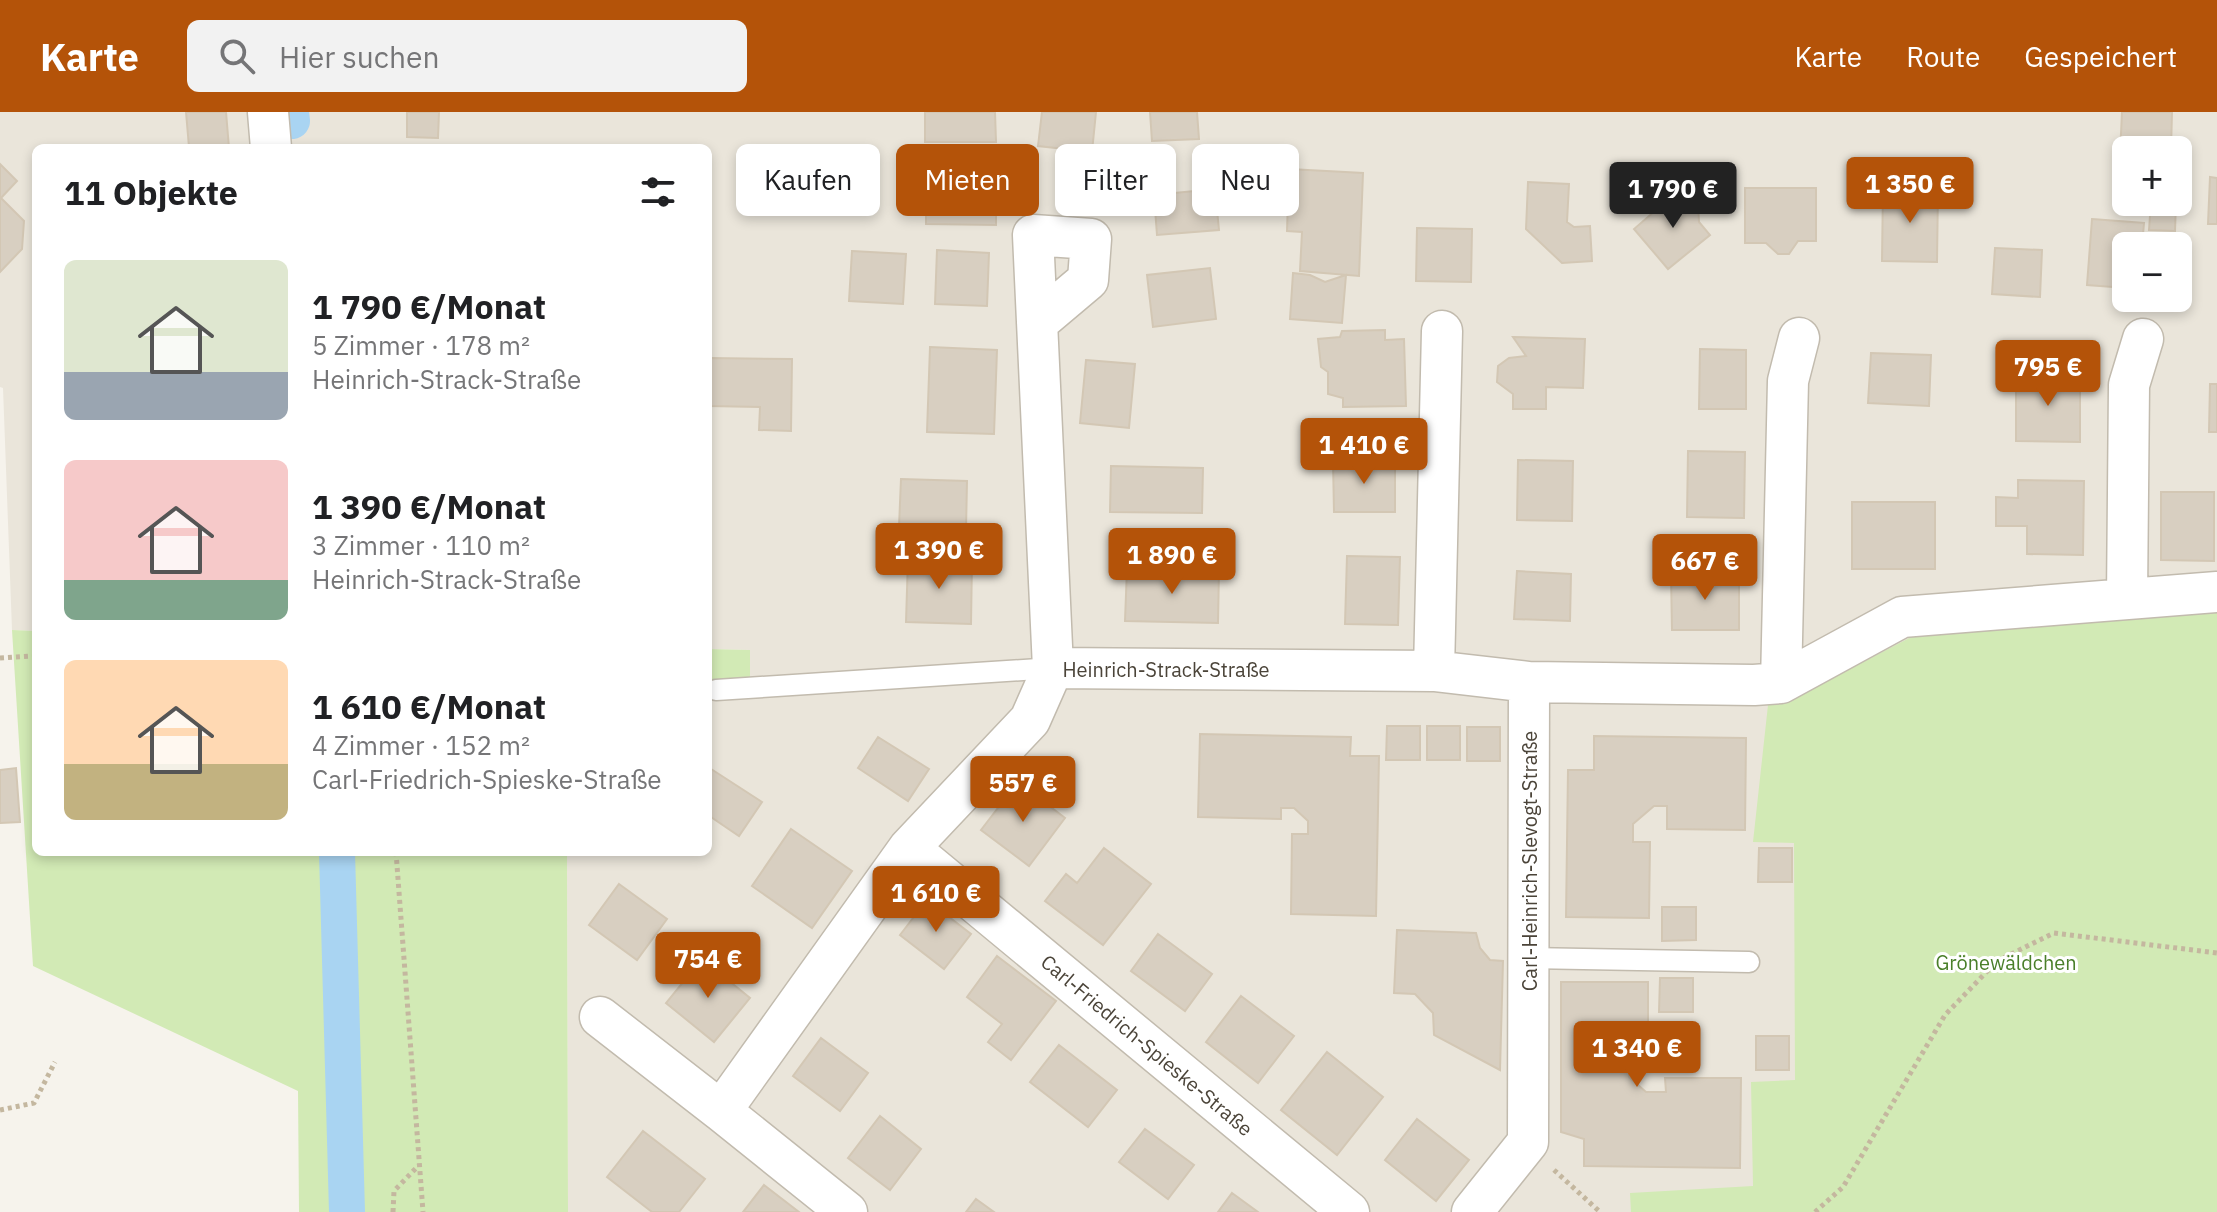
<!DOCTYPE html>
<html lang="de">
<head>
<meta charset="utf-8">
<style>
  body { margin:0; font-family:"IBM Plex Sans",sans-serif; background:#f2f2f2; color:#202124; height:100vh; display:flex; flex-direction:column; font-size:30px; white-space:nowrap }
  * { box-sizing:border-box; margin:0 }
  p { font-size:26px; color:#757577 }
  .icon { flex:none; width:44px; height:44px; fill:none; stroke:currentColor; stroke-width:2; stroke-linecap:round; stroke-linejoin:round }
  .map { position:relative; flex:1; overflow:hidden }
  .sheet { position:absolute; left:32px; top:32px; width:680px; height:712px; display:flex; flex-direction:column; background:#fff; border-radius:12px; box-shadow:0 4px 12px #0003 }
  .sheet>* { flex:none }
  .hud { position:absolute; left:736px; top:32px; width:760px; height:72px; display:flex; gap:16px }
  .buttons { position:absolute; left:2112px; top:24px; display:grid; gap:16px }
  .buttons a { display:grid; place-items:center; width:80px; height:80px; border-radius:12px; background:#fff; box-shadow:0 4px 12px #0003; font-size:40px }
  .price { position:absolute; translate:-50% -68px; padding:0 18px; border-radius:8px; background:#b45309; color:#fff; font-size:26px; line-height:52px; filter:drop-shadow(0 2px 4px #0008) }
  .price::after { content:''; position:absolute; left:50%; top:48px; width:24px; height:18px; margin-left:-12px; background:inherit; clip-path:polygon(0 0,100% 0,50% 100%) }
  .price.selected { background:#222; color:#fff }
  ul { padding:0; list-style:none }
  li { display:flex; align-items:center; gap:24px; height:200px; padding:0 32px }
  li span { display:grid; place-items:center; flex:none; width:224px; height:160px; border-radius:12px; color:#555 }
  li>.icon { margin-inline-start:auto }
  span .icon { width:96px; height:96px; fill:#fffc; stroke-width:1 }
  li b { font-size:34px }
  h2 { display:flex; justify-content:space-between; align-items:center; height:96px; padding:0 32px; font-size:34px }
  .pill { padding:0 28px; border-radius:12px; background:#fff; box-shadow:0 4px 12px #0003; font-size:28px; line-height:72px }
  .pill.selected { background:#b45309; color:#fff }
  header { display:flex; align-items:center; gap:48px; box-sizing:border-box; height:112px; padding:0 40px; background:#b45309; color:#fff }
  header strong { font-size:38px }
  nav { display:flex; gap:44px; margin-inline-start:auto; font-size:28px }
  .search { width:560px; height:72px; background:#f2f2f2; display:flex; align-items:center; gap:20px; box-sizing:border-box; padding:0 28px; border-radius:12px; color:#757577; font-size:30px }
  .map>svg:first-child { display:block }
  .residential { fill:#eae5da; fill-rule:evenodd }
  .green { fill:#d2eab5 }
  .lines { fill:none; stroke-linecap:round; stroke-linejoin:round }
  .canal { stroke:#a9d4f2; stroke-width:36 }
  .building { fill:#d8cfc1; stroke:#d3c7b4; stroke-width:2 }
  .service-casing { stroke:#c2bbae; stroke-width:23 }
  .minor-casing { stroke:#c2bbae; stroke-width:43 }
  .path { stroke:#c4b79f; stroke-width:5; stroke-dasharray:4 4; stroke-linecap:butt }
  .service { stroke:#fff; stroke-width:20 }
  .minor { stroke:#fff; stroke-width:40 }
  .labels { text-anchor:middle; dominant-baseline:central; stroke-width:6; stroke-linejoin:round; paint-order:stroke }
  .street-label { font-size:20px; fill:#4b4439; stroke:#fff }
  .park-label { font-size:20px; fill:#4a7f2a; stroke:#fff }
</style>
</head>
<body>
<header>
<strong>Karte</strong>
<div class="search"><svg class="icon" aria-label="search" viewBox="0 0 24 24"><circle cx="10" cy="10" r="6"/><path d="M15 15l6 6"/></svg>Hier suchen</div>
<nav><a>Karte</a><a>Route</a><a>Gespeichert</a></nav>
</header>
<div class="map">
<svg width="2217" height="1100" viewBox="0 0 2217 1100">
  <rect width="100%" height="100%" fill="#f6f3ec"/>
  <path class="residential" d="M0 0H2217V1100H568L567 740H708V578L750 538 708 537V36H36V519L12 518 3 276 0 275ZM2126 38H2178V90H2126ZM2126 134H2178V186H2126Z"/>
  <path class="green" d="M2217 498V1100H1631L1630 1081 1753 1074 1751 970 1795 968 1794 731 1753 730 1768 593 1796 585 1915 523Z
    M12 518 36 519V740H567L568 1100H299L298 979 33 854Z
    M708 537 750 538V577L708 578Z"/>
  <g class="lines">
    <path class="canal" d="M291 0 292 9
      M337 740 347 1100"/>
  </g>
  <path class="building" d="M186 0H226L229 36H145L189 35Z
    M407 0H439L438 26 407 25Z
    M925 0H995L996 30H925Z
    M1042 0H1096L1092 40 1038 34Z
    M1150 0H1197L1199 27 1152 29Z
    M2122 0H2172L2171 38H2126V44H2120Z
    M0 52 17 69 1 86 24 109 22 137 0 160Z
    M1289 57 1363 61 1359 164 1300 159 1302 120 1287 119Z
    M926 65H996V113L926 112Z
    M2210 65 2217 66V112H2208Z
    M1528 70 1569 72 1567 110 1574 115 1590 114 1592 149 1562 151 1526 117Z
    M1745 76H1816V129H1798L1789 142H1778L1766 131H1745Z
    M1883 76H1938L1937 150 1882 149Z
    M1215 77 1219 118 1157 123 1154 83Z
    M1678 79 1689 92 1698 91 1699 110 1710 123 1668 157 1634 117Z
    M2151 90H2176L2175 119 2149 118Z
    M2092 107 2144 111 2142 134H2126V176L2087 173Z
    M1417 116 1472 117 1471 170 1416 169Z
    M1995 136 2042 138 2040 185 1992 182Z
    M937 138 989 141 987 194 935 192Z
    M852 139 906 142 903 192 849 189Z
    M1210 156 1216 207 1153 215 1147 163Z
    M1293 161 1310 163 1325 170 1346 163 1342 211 1290 207Z
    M1385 218V228L1404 227 1406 294 1343 295V286L1328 282V260L1321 255 1318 227 1340 225 1342 219Z
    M1513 225 1585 227 1583 276 1546 275V297H1513V282L1497 270 1498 254 1509 246 1526 244Z
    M930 235 997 238 994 322 927 320Z
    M1700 237 1746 238V297H1699Z
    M1871 241 1931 243 1929 294 1868 291Z
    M709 246 792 247 791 319 759 318 760 295 709 294Z
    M1086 248 1135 252 1129 316 1080 311Z
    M2016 263 2080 264V330L2016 329Z
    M2210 272H2217V320H2209Z
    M1688 339 1745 340 1744 406 1687 405Z
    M1518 348 1573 349 1572 409 1517 408Z
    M1333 349H1395V400H1334Z
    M1111 354 1203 356 1202 401 1110 400Z
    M901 367 967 369 966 417 899 415Z
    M2018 368 2084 369 2083 443 2027 442V414H1996V385L2018 386Z
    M2161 380H2214V449L2161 448Z
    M1852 390H1935V457H1852Z
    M1347 444 1400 445 1398 513 1345 512Z
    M908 446 972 448 971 512 906 510Z
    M1127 456 1219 458 1218 511 1125 509Z
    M1517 459 1571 462 1570 509 1514 507Z
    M1739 461V518H1672L1671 462Z
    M1387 614H1420V648H1386Z
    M1427 614H1460V648H1427Z
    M1467 615H1500V649H1467Z
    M1200 622 1351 625 1350 644H1379L1376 804 1291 802 1292 722H1308V709L1294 696H1281V707L1198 705Z
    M1594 624 1746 626 1745 718 1667 717V694H1654L1633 712V730H1650L1649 806 1566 805 1568 658H1594Z
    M878 625 929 657 908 689 858 656Z
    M708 655 762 690 739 724 708 703Z
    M16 656 20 710 0 711V658Z
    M1018 670 1065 706 1029 754 981 718Z
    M791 717 852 759 812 816 752 774Z
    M1104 736 1151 772 1103 833 1045 789 1066 762 1077 771Z
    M1759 736H1792V770H1758Z
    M619 772 667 807 637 848 589 813Z
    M927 788 971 822 944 857 900 823Z
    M1662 795H1696V828L1662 829Z
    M1397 818 1476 821 1480 836 1490 848 1503 849 1500 958 1434 923 1433 901 1415 882 1394 881Z
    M1158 822 1212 862 1185 899 1131 859Z
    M997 844 1056 889 1011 948 988 930 1002 912 967 885Z
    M702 847 750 886 714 930 666 891Z
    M1660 866H1693V900H1659Z
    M1561 870H1648V947H1629V965L1646 980H1666L1665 966H1741L1740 1056 1584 1054V1027L1561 1020Z
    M1241 884 1294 924 1258 971 1206 930Z
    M1756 924H1789V958H1756Z
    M821 926 868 961 840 999 793 964Z
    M1059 933 1117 978 1088 1015 1030 970Z
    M1327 940 1383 985 1337 1043 1281 998Z
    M880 1004 921 1037 890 1078 848 1046Z
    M1417 1007 1469 1048 1436 1089 1385 1048Z
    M1145 1017 1194 1053 1168 1087 1119 1050Z
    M643 1019 705 1067 679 1100H652L607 1065Z
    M764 1073 799 1100H743Z
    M1232 1081 1258 1100H1218Z
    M976 1087 994 1100H966Z"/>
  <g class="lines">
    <g class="service-casing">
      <path id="service" d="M716 578 1053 556
        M1528 846 1749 850"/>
    </g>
    <g class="minor-casing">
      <path id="minor" d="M268 0 271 36
        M1037 211 1088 168 1091 127 1033 123 1053 556 1434 559 1529 570 1754 573 1781 571 1902 505 2217 480
        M2127 487 2129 273 2143 227
        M1434 559 1442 219
        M1781 571 1788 269 1799 226
        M909 736 1349 1100
        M600 905 721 999
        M847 1100 721 999 909 736 1030 608 1053 556
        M1472 1100 1528 1030 1529 570"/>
    </g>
    <path class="path" d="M0 546 32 544
      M396 740 423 1100
      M0 998 34 991 55 950
      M1554 1058 1600 1100
      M393 1100 394 1079 419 1053
      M1815 1100 1843 1075 1945 903 1997 849 2054 821 2217 841"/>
    <use href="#service" class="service"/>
    <use href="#minor" class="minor"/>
  </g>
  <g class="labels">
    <g class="street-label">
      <text x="1166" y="557">Heinrich-Strack-Straße</text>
      <text transform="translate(1529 749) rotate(-90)">Carl-Heinrich-Slevogt-Straße</text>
      <text transform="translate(1147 933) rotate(40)">Carl-Friedrich-Spieske-Straße</text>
    </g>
    <g class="park-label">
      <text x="2006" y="850">Grönewäldchen</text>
    </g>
  </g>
</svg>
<div class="buttons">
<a>+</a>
<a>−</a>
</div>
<b class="price" style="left:1910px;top:113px">1 350 €</b>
<b class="price selected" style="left:1673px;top:118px">1 790 €</b>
<b class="price" style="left:2048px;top:296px">795 €</b>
<b class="price" style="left:1364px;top:374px">1 410 €</b>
<b class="price" style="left:939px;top:479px">1 390 €</b>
<b class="price" style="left:1172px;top:484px">1 890 €</b>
<b class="price" style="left:1705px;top:490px">667 €</b>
<b class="price" style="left:1023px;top:712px">557 €</b>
<b class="price" style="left:936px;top:822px">1 610 €</b>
<b class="price" style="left:708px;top:888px">754 €</b>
<b class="price" style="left:1637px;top:977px">1 340 €</b>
<div class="hud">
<a class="pill">Kaufen</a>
<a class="pill selected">Mieten</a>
<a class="pill">Filter</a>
<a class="pill">Neu</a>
</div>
<section class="sheet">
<h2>11 Objekte<svg class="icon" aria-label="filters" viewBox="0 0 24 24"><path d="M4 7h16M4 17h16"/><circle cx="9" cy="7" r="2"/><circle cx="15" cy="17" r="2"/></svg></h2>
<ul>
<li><span style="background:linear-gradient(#dfe7d0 70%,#9aa5b1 0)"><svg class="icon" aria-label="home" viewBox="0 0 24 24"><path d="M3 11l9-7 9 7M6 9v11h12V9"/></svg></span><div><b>1 790 €/Monat</b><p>5 Zimmer · 178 m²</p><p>Heinrich-Strack-Straße</p></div></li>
<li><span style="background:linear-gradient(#f6c9c9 75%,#7fa58c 0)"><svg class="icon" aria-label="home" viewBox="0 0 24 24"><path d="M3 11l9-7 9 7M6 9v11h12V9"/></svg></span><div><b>1 390 €/Monat</b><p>3 Zimmer · 110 m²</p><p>Heinrich-Strack-Straße</p></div></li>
<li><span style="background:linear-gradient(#ffd9b3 65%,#c2b280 0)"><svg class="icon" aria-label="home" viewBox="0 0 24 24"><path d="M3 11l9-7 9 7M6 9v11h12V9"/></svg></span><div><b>1 610 €/Monat</b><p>4 Zimmer · 152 m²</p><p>Carl-Friedrich-Spieske-Straße</p></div></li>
</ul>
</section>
</div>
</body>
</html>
